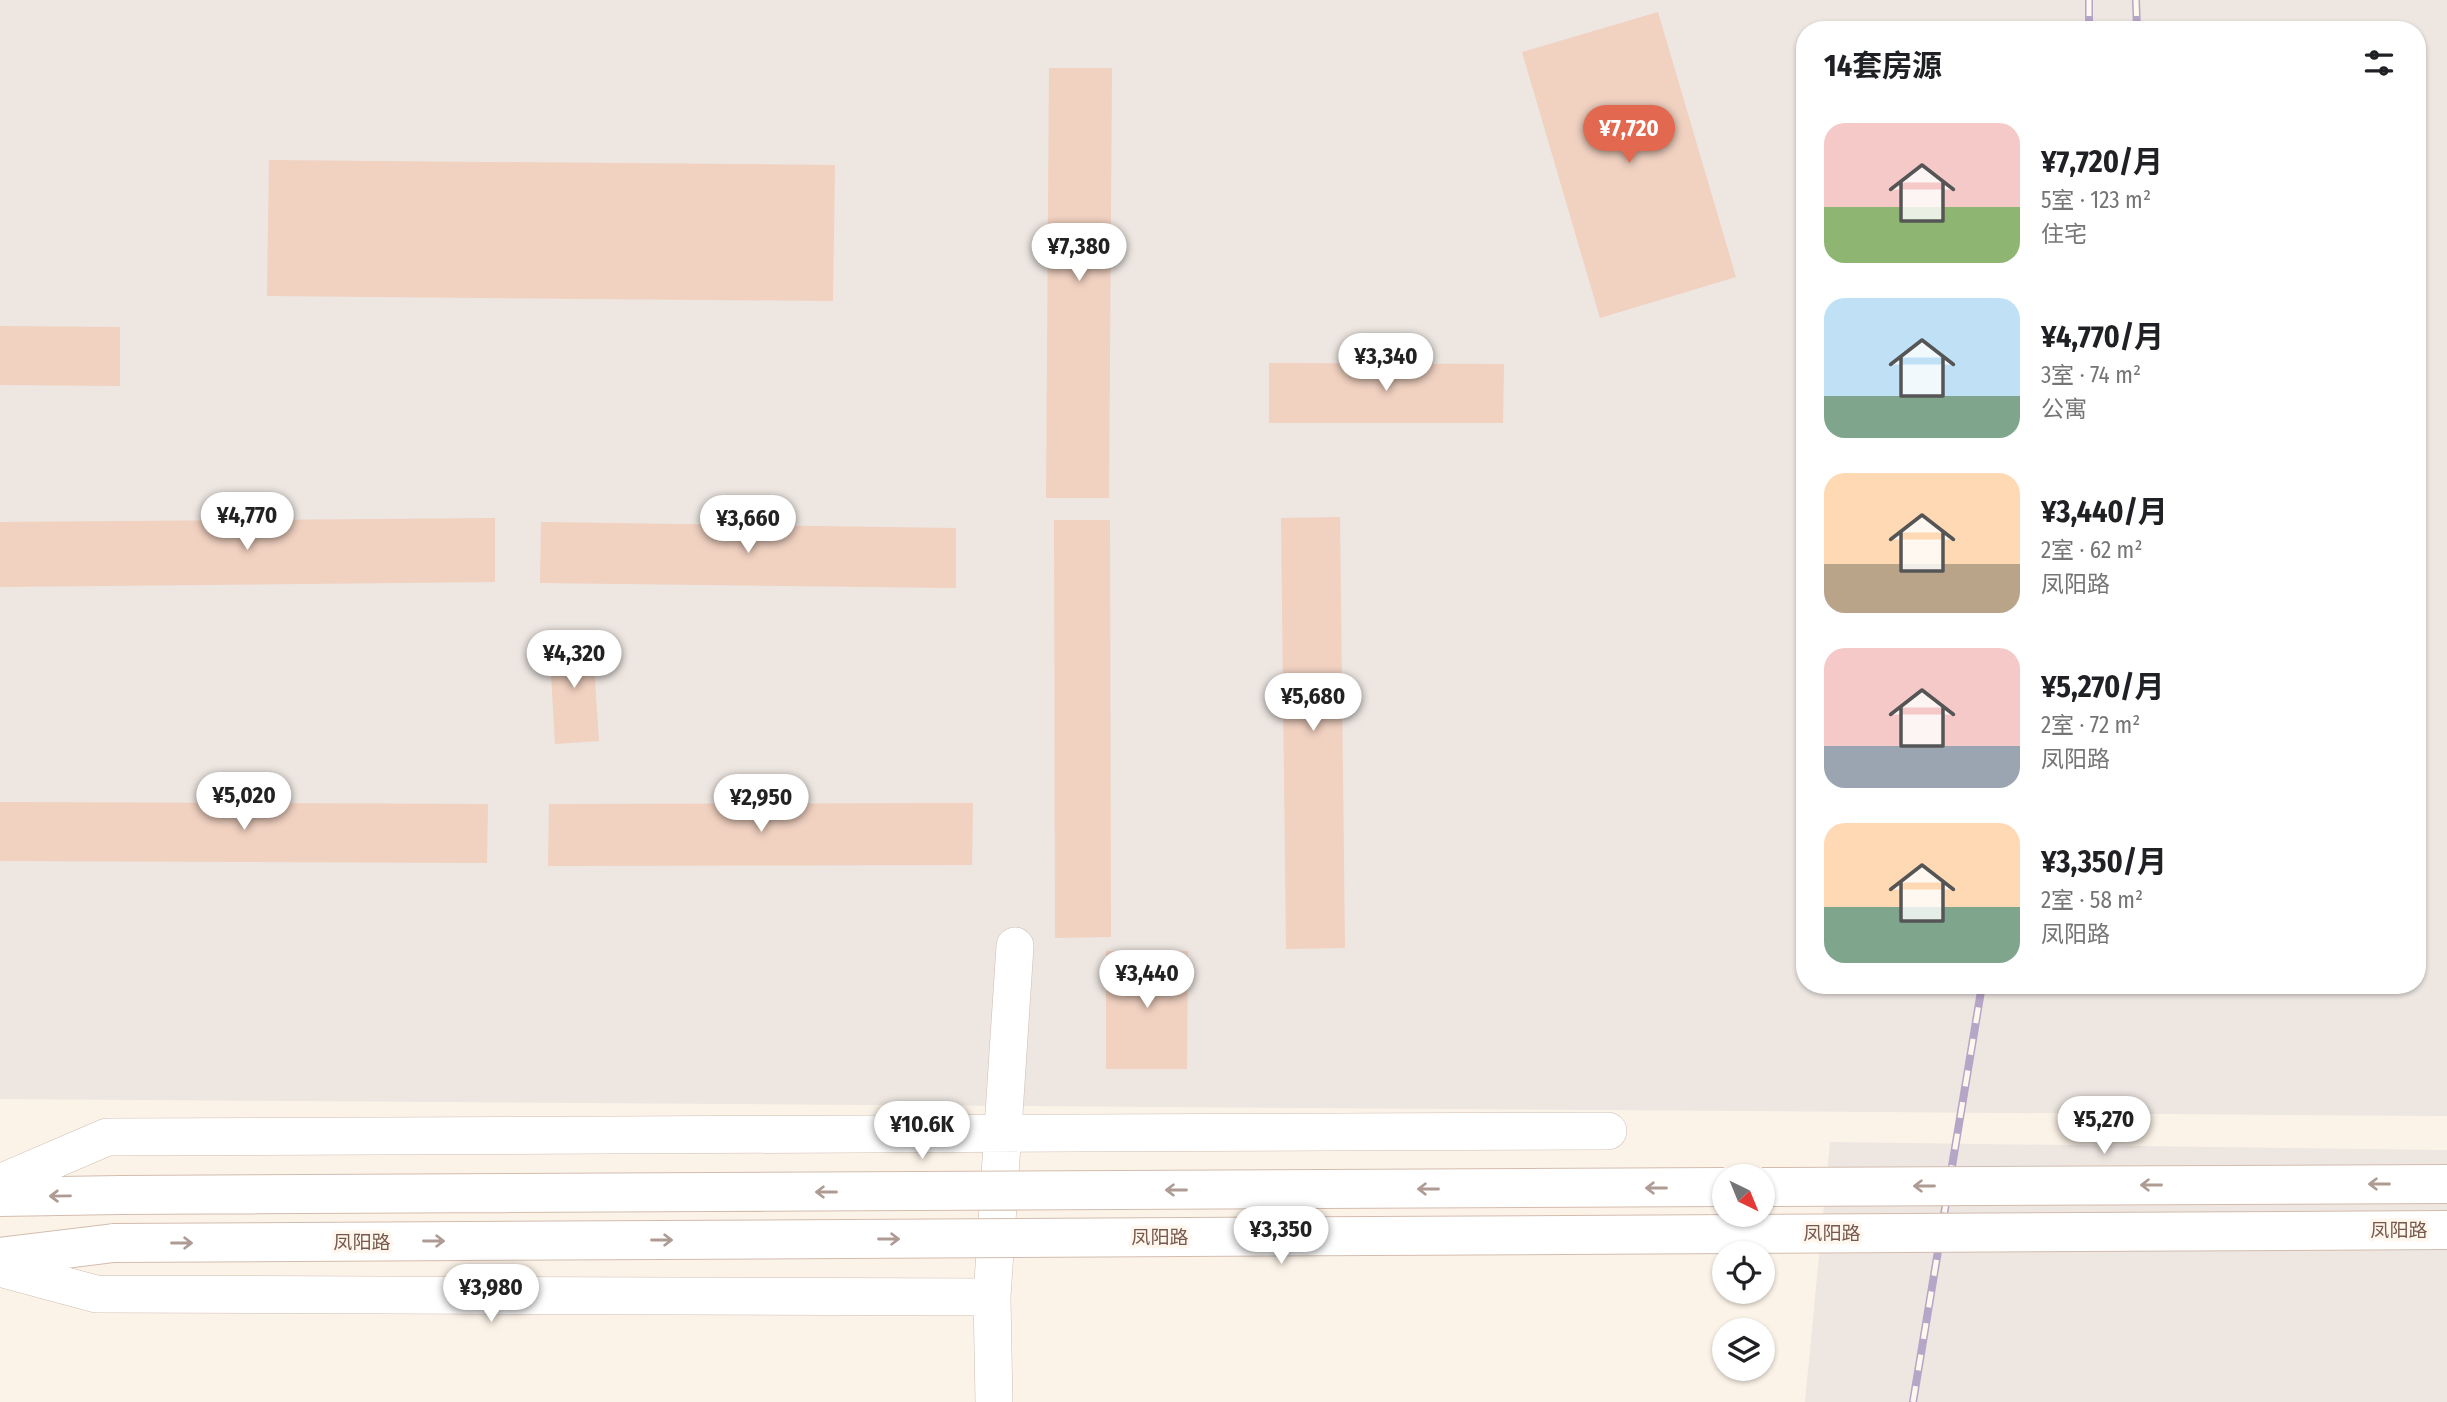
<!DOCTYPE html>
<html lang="zh">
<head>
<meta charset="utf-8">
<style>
  body { margin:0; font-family:"Fira Sans Condensed","Noto Sans SC",sans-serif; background:#f2f2f2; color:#202124; height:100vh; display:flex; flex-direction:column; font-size:26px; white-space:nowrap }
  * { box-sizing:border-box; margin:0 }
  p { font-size:23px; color:#757577 }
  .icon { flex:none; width:38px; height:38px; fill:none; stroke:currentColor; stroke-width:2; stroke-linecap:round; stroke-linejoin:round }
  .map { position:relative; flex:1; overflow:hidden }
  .sheet { position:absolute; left:1796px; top:21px; width:630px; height:973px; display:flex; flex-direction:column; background:#fff; border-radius:28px; box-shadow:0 2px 5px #0004 }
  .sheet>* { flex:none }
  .needle { width:46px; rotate:137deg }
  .buttons { position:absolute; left:1712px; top:1164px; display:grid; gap:14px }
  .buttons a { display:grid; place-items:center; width:63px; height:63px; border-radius:50%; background:#fff; box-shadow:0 2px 5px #0004; font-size:35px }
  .price { position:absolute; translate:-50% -60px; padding:0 16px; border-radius:24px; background:#fff; color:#222; font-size:23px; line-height:46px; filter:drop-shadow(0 2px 4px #0008) }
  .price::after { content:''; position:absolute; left:50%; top:42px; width:21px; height:16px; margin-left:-10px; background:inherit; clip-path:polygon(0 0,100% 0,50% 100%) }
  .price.active { background:#e36850; color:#fff }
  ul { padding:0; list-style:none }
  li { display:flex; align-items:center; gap:21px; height:175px; padding:0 28px }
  li span { display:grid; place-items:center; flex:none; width:196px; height:140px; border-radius:21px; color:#555 }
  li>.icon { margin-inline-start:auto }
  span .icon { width:84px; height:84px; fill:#fffc; stroke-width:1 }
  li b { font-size:30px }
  h2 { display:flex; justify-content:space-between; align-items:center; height:84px; padding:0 28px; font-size:30px }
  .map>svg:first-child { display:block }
  .industrial { fill:#ede6e1; fill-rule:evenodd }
  .building { fill:#f1d1c0 }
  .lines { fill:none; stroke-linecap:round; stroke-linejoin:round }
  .minor-casing { stroke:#d0bcb0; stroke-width:38 }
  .secondary-casing { stroke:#d3bcae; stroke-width:40 }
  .minor { stroke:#fff; stroke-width:37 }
  .secondary { stroke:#fff; stroke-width:38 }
  .rail-casing { stroke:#b5a5c6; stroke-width:8 }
  .rail { stroke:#fff7ee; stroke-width:5; stroke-dasharray:16; stroke-linecap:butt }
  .secondary-bridge-casing { stroke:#d3bcae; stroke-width:40; stroke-linecap:butt }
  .secondary-bridge { stroke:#fff; stroke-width:38 }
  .oneway { stroke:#ad9b94 }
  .labels { text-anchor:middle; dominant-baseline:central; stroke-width:7; stroke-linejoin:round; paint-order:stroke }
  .street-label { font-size:19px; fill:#76584c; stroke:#fff7ee }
</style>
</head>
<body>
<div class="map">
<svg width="2447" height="1402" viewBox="0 0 2447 1402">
  <rect width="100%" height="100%" fill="#fcf3e8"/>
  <path class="industrial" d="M0 0H2447V1116L0 1099ZM1804 30H2417V985H1804Z
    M1830 1142 2447 1150V1402H1805Z"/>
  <path class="building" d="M1658 12 1736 277 1600 318 1522 52Z
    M1049 68H1112L1109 498H1046Z
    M269 160 835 165 833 301 267 296Z
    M0 326 120 327V386L0 385Z
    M1269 363 1504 364 1503 423H1269Z
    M1340 517 1345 948 1286 949 1281 518Z
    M495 518V582L0 587V522Z
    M1054 520H1110L1111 937 1055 938Z
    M541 522 956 528V588L540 583Z
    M592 636 599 741 555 744 549 639Z
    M0 802 488 804 487 863 0 861Z
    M973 803 972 865 548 866 549 804Z
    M1106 951H1188L1187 1069H1106Z"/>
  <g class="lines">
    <g class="minor-casing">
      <path id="minor" d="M0 1183 107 1137 1608 1131
        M0 1268 96 1294 992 1297
        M994 1402 992 1297 1015 946"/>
    </g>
    <g class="secondary-casing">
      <path id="secondary" d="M0 1197 120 1195
        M0 1257 114 1243"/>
    </g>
    <use href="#minor" class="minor"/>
    <use href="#secondary" class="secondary"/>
    <g class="rail-casing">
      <path id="rail" d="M2089 0V30
        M2136 0 2137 30
        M1913 1402 1982 985"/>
    </g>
    <use href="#rail" class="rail"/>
    <g class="secondary-bridge-casing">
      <path id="secondary-bridge" d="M1762 1187 2447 1184
        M120 1195 1724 1187
        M114 1243 2447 1230"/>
    </g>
    <use href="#secondary-bridge" class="secondary-bridge"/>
  </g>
  <defs><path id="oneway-shaft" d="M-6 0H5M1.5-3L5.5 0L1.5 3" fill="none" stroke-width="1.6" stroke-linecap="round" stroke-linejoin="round" transform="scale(1.75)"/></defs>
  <g class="oneway">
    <use href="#oneway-shaft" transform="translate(2379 1184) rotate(180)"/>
    <use href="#oneway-shaft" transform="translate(2151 1185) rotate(180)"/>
    <use href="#oneway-shaft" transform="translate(1924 1186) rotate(180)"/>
    <use href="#oneway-shaft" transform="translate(1656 1188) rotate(180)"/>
    <use href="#oneway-shaft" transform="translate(1428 1189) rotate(180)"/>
    <use href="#oneway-shaft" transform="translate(1176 1190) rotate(180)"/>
    <use href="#oneway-shaft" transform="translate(826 1192) rotate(180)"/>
    <use href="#oneway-shaft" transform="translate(60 1196) rotate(179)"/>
    <use href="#oneway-shaft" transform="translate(889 1239)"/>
    <use href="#oneway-shaft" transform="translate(662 1240)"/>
    <use href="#oneway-shaft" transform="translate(434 1241)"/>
    <use href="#oneway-shaft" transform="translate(182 1243)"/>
  </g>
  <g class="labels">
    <g class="street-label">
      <text x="2399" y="1230">凤阳路</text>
      <text x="1832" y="1233">凤阳路</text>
      <text x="1160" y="1237">凤阳路</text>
      <text x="362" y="1242">凤阳路</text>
    </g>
  </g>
</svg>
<div class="buttons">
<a><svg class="needle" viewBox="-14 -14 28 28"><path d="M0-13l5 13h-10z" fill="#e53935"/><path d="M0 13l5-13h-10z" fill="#757577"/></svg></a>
<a><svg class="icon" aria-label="locate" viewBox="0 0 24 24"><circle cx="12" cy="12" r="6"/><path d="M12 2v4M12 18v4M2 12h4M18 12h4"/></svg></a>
<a><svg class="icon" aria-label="layers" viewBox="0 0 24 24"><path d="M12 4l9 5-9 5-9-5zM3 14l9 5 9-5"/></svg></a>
</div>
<b class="price active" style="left:1629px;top:165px">¥7,720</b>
<b class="price" style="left:1079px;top:283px">¥7,380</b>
<b class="price" style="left:1386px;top:393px">¥3,340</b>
<b class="price" style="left:247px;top:552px">¥4,770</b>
<b class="price" style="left:748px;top:555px">¥3,660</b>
<b class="price" style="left:574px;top:690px">¥4,320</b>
<b class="price" style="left:1313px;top:733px">¥5,680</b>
<b class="price" style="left:244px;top:832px">¥5,020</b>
<b class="price" style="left:761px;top:834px">¥2,950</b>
<b class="price" style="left:1147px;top:1010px">¥3,440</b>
<b class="price" style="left:2104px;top:1156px">¥5,270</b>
<b class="price" style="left:922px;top:1161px">¥10.6K</b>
<b class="price" style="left:1281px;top:1266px">¥3,350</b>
<b class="price" style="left:491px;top:1324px">¥3,980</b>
<section class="sheet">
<h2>14套房源<svg class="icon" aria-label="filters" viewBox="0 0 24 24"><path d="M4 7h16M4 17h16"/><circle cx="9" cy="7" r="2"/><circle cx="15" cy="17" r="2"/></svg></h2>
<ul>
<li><span style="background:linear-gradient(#f6c9c9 60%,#8fb573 0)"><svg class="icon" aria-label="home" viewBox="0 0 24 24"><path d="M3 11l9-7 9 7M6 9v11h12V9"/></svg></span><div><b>¥7,720/月</b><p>5室 · 123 m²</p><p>住宅</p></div></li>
<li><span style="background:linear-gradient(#bfe0f5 70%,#7fa58c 0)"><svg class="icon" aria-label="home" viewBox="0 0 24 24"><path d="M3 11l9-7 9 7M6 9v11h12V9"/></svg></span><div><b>¥4,770/月</b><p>3室 · 74 m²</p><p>公寓</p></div></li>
<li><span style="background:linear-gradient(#ffd9b3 65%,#b9a48a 0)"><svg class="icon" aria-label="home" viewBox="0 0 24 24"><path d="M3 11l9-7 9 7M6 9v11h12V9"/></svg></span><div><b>¥3,440/月</b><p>2室 · 62 m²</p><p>凤阳路</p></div></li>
<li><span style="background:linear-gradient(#f6c9c9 70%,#9aa5b1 0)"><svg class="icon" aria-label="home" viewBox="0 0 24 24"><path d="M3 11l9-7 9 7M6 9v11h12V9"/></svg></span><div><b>¥5,270/月</b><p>2室 · 72 m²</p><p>凤阳路</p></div></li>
<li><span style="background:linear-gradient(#ffd9b3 60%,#7fa58c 0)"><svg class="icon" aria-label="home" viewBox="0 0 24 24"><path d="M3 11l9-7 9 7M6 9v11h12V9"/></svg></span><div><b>¥3,350/月</b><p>2室 · 58 m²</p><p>凤阳路</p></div></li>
</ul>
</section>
</div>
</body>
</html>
